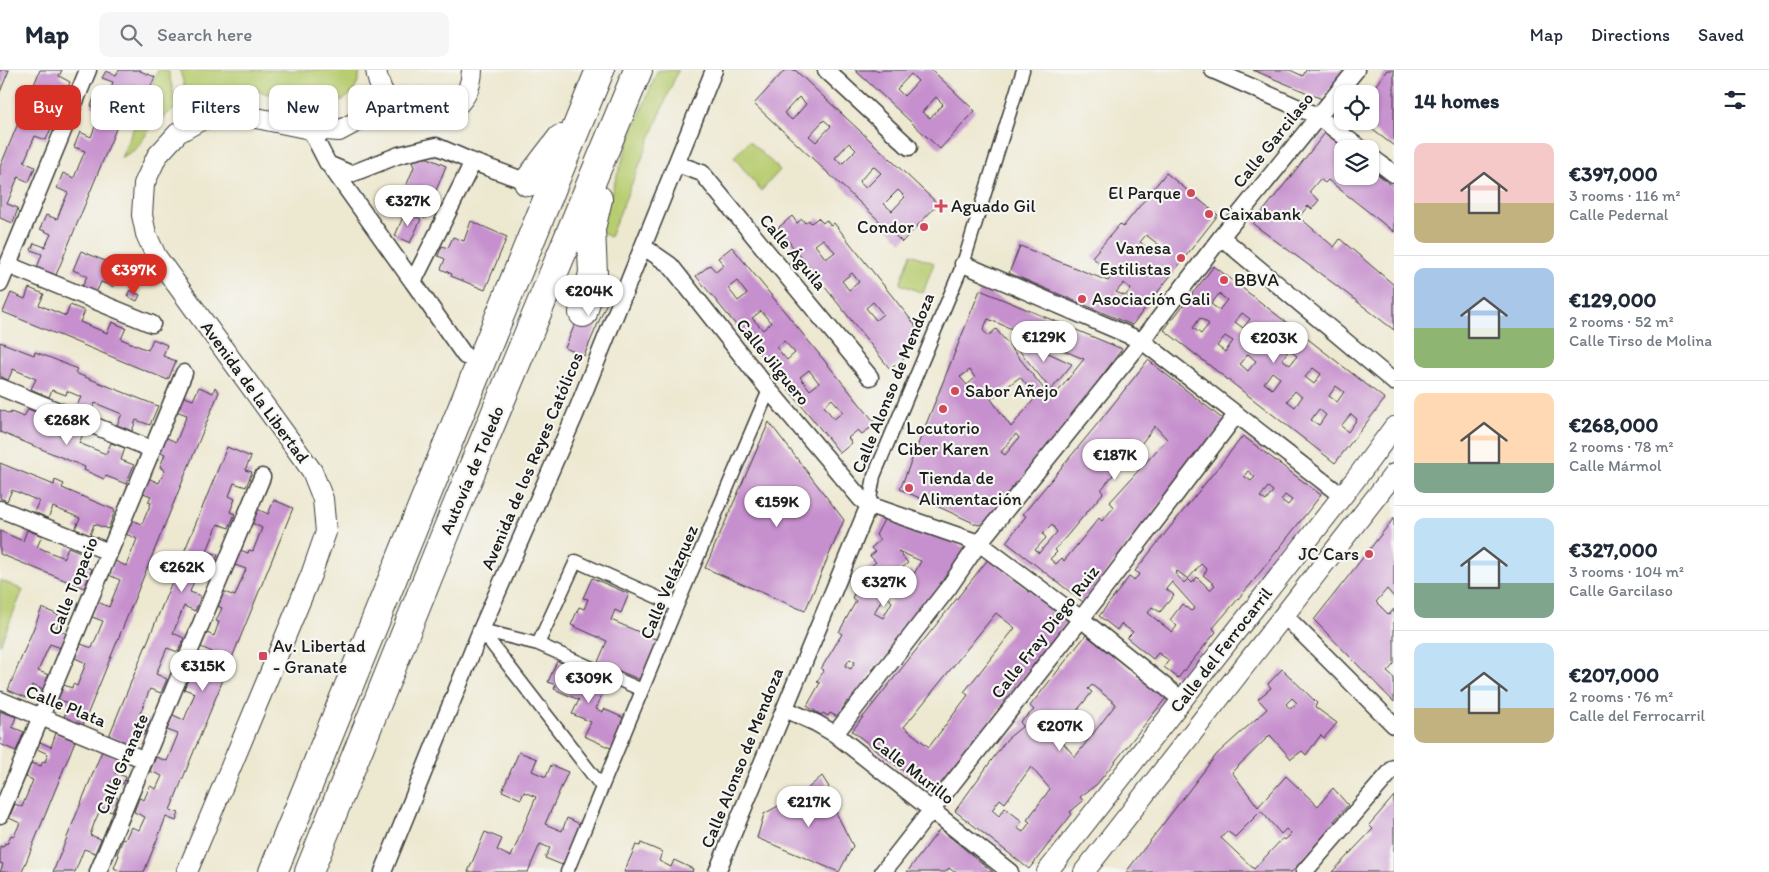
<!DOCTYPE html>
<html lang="en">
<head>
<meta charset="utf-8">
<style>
  body { margin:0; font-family:Itim,sans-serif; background:#f6f6f7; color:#1f2937; height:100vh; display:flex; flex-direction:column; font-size:19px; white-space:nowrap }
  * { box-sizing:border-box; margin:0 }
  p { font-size:16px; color:#747a83 }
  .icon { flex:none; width:28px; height:28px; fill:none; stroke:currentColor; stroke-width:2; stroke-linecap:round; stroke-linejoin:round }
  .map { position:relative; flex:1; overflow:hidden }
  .side { display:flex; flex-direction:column; background:#fff; width:375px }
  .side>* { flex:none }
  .guide { position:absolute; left:15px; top:15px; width:475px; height:45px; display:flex; gap:10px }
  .controls { position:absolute; left:1334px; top:15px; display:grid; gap:10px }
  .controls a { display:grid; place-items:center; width:45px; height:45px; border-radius:10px; background:#fff; box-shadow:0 1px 4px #0004; font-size:25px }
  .price { position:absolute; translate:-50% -42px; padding:0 11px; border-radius:18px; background:#fff; color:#222; font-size:16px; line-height:32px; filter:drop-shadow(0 1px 2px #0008) }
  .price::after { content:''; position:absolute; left:50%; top:30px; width:15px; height:11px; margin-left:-8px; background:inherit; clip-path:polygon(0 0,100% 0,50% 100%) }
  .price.selected { background:#d93025; color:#fff }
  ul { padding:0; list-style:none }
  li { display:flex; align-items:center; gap:15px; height:125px; padding:0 20px }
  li+li { border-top:1px solid #e0e1e3 }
  li span { display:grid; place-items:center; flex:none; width:140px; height:100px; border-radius:10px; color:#555 }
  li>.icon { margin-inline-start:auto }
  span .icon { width:60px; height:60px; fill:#fffc; stroke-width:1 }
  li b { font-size:21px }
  h2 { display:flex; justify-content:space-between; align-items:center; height:60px; padding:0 20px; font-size:21px }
  .tag { padding:0 18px; border-radius:10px; background:#fff; box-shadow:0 1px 4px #0004; font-size:18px; line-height:45px }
  .tag.selected { background:#d93025; color:#fff }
  header { display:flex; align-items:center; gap:30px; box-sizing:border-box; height:70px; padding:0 25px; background:#fff; border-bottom:1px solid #e0e1e3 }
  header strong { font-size:24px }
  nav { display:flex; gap:28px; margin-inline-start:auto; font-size:18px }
  .search { width:350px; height:45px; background:#f6f6f7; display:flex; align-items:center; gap:12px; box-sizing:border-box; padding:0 18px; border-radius:10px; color:#747a83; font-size:19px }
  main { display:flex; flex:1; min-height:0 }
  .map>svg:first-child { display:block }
  .green { fill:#b8cc6f; stroke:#6a7446 }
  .building { fill:#c68fcd; fill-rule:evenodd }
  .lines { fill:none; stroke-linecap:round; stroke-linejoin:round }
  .pedestrian-casing { stroke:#3b3b37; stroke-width:15 }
  .minor-casing { stroke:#3b3b37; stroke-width:19 }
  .tertiary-casing { stroke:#3b3b37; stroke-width:22 }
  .motorway-casing { stroke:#3b3b37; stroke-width:30 }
  .pedestrian { stroke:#fff; stroke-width:12 }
  .minor { stroke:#fff; stroke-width:16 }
  .tertiary { stroke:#fff; stroke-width:20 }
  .motorway { stroke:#fff; stroke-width:28 }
  .poi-dot { fill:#d1495b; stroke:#f6f6f2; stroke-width:2 }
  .labels { text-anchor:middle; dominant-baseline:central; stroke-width:4.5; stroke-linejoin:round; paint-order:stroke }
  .street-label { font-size:18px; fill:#1c1c1c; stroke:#f6f6f2 }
  .poi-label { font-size:18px; fill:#1c1c1c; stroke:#f6f6f2; text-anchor:start }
</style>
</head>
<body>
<header>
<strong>Map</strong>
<div class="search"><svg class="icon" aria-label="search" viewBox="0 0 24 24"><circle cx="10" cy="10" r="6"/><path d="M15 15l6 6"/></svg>Search here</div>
<nav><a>Map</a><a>Directions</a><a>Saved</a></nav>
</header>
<main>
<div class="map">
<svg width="1394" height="802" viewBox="0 0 1394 802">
  <rect width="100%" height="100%" fill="#f6f6f2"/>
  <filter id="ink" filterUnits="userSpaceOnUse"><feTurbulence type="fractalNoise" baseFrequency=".02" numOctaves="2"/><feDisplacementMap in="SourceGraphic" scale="10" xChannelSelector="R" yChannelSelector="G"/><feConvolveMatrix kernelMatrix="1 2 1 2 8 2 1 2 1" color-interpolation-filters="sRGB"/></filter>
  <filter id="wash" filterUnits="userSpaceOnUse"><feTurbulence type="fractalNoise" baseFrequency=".0096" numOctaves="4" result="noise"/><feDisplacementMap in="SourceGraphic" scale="20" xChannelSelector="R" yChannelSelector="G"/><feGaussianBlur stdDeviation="1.12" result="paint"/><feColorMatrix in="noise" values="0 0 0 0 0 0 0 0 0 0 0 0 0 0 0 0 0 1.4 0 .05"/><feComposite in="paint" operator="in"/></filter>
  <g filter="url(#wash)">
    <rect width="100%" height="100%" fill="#ede8d0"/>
    <path class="green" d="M158 0H168L177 37 153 55 136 79 121 88Z
      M180 0H360C355 63 271 19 235 17 219 16 201 19 187 27Z
      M658 0H678L610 167 601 162V152L630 68Z
      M749 71 780 100 761 121 734 87Z
      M911 184 934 193 923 223 900 214Z
      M0 510 23 520 0 575Z"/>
    <g id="blocks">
      <path class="building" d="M0 0H9L0 22Z
        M40 0H62L59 6 70 12 63 29 52 25 41 51 52 56 46 70 35 66 24 92 35 97 29 112 18 107 7 134 18 138 13 153 0 148V97Z
        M119 0H141L140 1 155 7 146 26 132 20 56 205 37 198 42 184 31 180 34 173 45 177 51 164 40 159 46 145 57 149 62 136 68 123 57 118 63 103 74 108 79 95 85 81 74 77 80 62 91 67 96 54 102 40 91 36 94 28 97 21 108 26 113 12 102 8 106 1 116 5Z
        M785 0H795L938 134 902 172 754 34ZM799 27 806 34 792 50 784 43ZM824 50 831 56 816 72 809 66ZM849 73 856 80 842 94 835 88ZM873 96 881 103 866 118 859 112ZM898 120 905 127 892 141 884 134Z
        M855 0H878L880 2 881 0H932L975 41 940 79ZM911 4 918 11 904 26 897 19ZM936 27 943 34 930 48 922 42Z
        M1253 0H1290L1303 6 1306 0H1345L1322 29Z
        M1387 0H1394V76L1361 51H1370L1369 24Z
        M1325 63 1345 79H1342V106H1370V98L1394 117V162L1328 110 1325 113 1320 109 1309 122 1319 130 1312 139 1308 136 1299 147 1334 177 1340 169 1394 215V260L1337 216 1253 154Z
        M410 87 428 88 446 96 425 148 398 136 414 97Z
        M1166 103 1218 145 1132 255 1009 203 1020 176 1108 211 1113 205 1092 187 1120 154 1123 157ZM1146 165 1162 177 1156 185 1140 172ZM1124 213 1131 219 1125 226 1116 222Z
        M405 142 421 149 410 173 395 166Z
        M792 146 797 153 802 149 805 153 809 150 811 153 818 148 823 153 826 150 831 156 834 153 916 256 903 290 890 299 778 158ZM823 169 835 182 826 189 815 175ZM852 203 859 212 849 220 842 211ZM873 232 883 244 876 250 866 238Z
        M471 151 507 167 485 220 451 206 452 204 441 199 445 189 438 186 442 176 448 178 453 167 464 171Z
        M732 177 876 354 862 364 858 360 848 368 852 373 840 383 696 206 710 195 716 202 724 195 718 188ZM737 211 747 224 738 231 728 218ZM761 241 771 253 763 260 752 248ZM784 271 795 283 787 290 776 277ZM809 300 819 313 810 320 800 307ZM832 329 843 342 834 349 824 336Z
        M81 181 122 198 114 217 101 212 96 223 82 217 87 206 73 200Z
        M1214 196 1385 329 1335 393 1164 260ZM1219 224 1227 230 1219 240 1211 234ZM1242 243 1250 249 1243 258 1235 252ZM1200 248 1209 254 1201 264 1193 258ZM1266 261 1274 268 1266 277 1258 270ZM1225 266 1233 271 1225 282 1217 276ZM1289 280 1297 286 1290 295 1282 289ZM1248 284 1256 291 1248 301 1240 294ZM1313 298 1321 304 1314 314 1305 307ZM1272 302 1280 308 1272 319 1264 313ZM1336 316 1344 322 1337 332 1329 326ZM1295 321 1302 327 1295 337 1287 331ZM1319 339 1326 345 1319 355 1311 350ZM1351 344 1357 349 1348 362 1341 356Z
        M594 208 614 216 584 286 565 278Z
        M29 218 44 224 39 235 66 246 70 235 85 241 80 252 107 263 112 252 126 258 121 269 148 280 153 269 167 275 163 286 176 291 168 310 3 242 11 223 25 229Z
        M130 220 140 225 137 231 127 226Z
        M980 220 1122 279 1062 360 988 452 978 455 900 419ZM988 249 1084 289 1052 329 996 259 988 266 983 260ZM970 300 975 308 967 315 960 307ZM1020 307 1036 327 1011 357 991 329ZM1016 364 1019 368 1005 385 1001 382Z
        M1018 269 1072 294 1051 320 1014 274Z
        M0 272 34 285 35 282 56 290 77 299 75 303 158 336 150 355 136 350 132 361 117 355 122 344 95 333 91 344 83 341 76 338 81 327 67 321 66 325 52 320 49 327 42 324 31 319 36 309 13 299 8 310 0 306Z
        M1148 290 1225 351 1083 532 1006 472 1026 446 1023 444 1099 352ZM1155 356 1167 369 1110 432 1114 437 1102 451 1099 448 1064 491 1062 488 1056 494 1050 489 1057 482 1055 480 1103 423 1101 420 1128 386 1130 388ZM1052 455 1057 462 1039 483 1035 480 1046 468 1043 464Z
        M199 317 213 323 215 317 219 322 83 655 64 647 69 634 58 629 64 615 72 618 73 614 77 616 86 593 75 588 81 574 92 578 103 551 92 547 98 532 109 537 120 510 109 505 115 491 126 496 137 469 126 464 132 450 142 454 151 433 148 432 151 426 143 423 148 408 159 413 165 400 160 397 165 384 159 382 165 367 176 372 187 345 176 341 182 326 193 330Z
        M28 339 42 345 38 356 65 367 69 356 84 362 79 373 106 384 111 373 125 378 121 390 134 395 126 414 106 406 104 409 84 400 85 397 0 362V340L10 344 11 342 24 347Z
        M769 352 844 450 805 541 705 498Z
        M1243 366 1321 425 1251 514 1213 558 1216 562 1178 608 1164 597 1169 590 1158 583 1153 589 1127 568 1133 562 1121 554 1117 560 1099 546 1129 507 1134 510 1140 504 1135 501ZM1248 401 1255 407 1251 411 1244 406ZM1268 417 1273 421 1266 431 1260 427ZM1285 425 1292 430 1288 435 1281 430ZM1201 494 1207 500 1203 505 1215 515 1210 520 1197 507 1192 513 1188 509 1184 513 1175 503 1177 501 1188 509ZM1172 512 1195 538 1191 541 1182 534 1170 550 1177 556 1172 562 1148 543 1152 537 1160 542 1174 525 1166 519Z
        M227 377 251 387 245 400 252 402 246 417 234 413 229 426 235 429 230 442 235 444 229 458 218 454 207 481 218 485 211 503 203 499 199 510 195 508 190 522 201 526 198 534 195 541 184 536 173 563 184 568 178 582 167 578 156 604 167 609 161 623 150 619 139 646 150 650 144 665 133 660 128 673 109 666Z
        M0 393 54 415 55 410 64 414 62 418 115 440 108 459 94 454 90 465 75 459 80 448 53 437 48 448 34 442 39 431 12 420 7 431 0 428Z
        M274 430 293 438 170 740 179 743 176 751 166 747 144 802H122L114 798 119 785 117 784 123 769 125 770 131 757 139 760 145 747 134 742 139 728 144 730 150 716 156 719 162 706 150 701 156 687 167 691 178 664 167 660 173 645 184 650 195 623 184 619 190 604 197 607 202 594 207 595 212 582 201 577 207 563 214 566 219 552 216 551 222 538 218 536 224 522 235 526 246 499 235 495 240 480 248 483 249 480 253 481 262 458 252 453 257 439 268 444Z
        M887 444 969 479 906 562 904 561 897 573 895 572 886 589 883 588 879 596 876 594 855 630 851 633 847 631 838 647 830 643 828 646 823 643 821 645 807 636 820 613 817 612 824 600 821 599 842 564 839 562 856 531 852 528 865 501 876 492 870 486 875 482 871 478 880 470 876 465ZM898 481 921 491 914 504 911 500 903 508 897 502 908 493ZM885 524 892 532 883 548 874 543ZM850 589 855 592 851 599 845 596Z
        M1394 448V527L1387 519 1376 532 1389 545 1394 539V594L1387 602 1394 608V632L1314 550Z
        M27 460 42 466 37 477 64 488 68 477 83 483 78 494 92 499 84 518 0 484V461L23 471Z
        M989 488 1068 551 933 724 852 661ZM996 543 1015 558 964 622 968 625 929 677 904 657Z
        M592 508 629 524 621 543 615 540 611 550 660 571 643 611 598 592 607 571 571 555 579 537 584 539 588 529 583 528Z
        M42 538 61 546 56 559 67 564 61 578 50 574 38 601 49 605 43 620 32 615 27 628 8 620Z
        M1086 565 1166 628 1097 714 1080 727 1083 731 1070 742 1072 744 1029 799 955 741 1007 669 1023 656 1020 652 1034 640 1030 636ZM1092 615 1116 634 1075 687 1056 664 1059 663 1092 622 1088 619ZM1031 697 1050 719 1027 750 1030 752 1023 762 1017 758 1022 751 1005 738 999 746 992 740 1000 729 1005 733Z
        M557 591 607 612 596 639 603 642 604 639 628 650 615 680 584 666 591 652 572 644 579 630 554 619 556 615 548 612Z
        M1282 599 1317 633 1315 637 1337 653 1324 668 1321 665 1306 685 1302 681 1291 689 1270 665 1232 702 1258 737 1286 706 1318 736 1333 718 1348 735 1334 751 1335 753 1292 802H1126L1217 684 1267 639 1258 629 1271 618 1268 614ZM1292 628 1297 633 1290 639 1286 634ZM1261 741 1281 764 1286 759 1291 764 1285 770 1283 768 1254 799 1221 768 1227 761 1235 767Z
        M0 641 16 647 12 657 24 662 16 681 0 674Z
        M56 663 75 671 50 733 22 802H0L3 794 0 793V776L3 777 5 773 7 774 11 765 14 766 20 753 9 748 15 734 22 737 33 710 26 707 31 693 41 696 43 691 45 692 48 684 37 679 40 672 51 677Z
        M102 681 121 689 115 703 126 707 123 714 112 710 107 723 118 728 112 742 101 738 95 751 90 765 101 769 95 783 84 779 75 802H53Z
        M519 682 537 689 532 701 546 707 551 695 568 702 545 754 562 761 567 748 582 755 565 796 545 788 550 778 540 774 528 802H468L485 762 502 769 497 780 511 787 536 727 524 722 521 729 502 721Z
        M822 706 829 717 825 721 853 776 839 802 757 768 764 744 806 720Z
        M1394 726V802H1332L1373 759 1369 755Z
        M940 759 993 802H954L949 798 946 802H907Z
        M641 773 662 782 659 791 671 797 674 790 693 799 692 802H624L636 775 640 776Z"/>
    </g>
  </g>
  <g filter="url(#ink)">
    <use href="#blocks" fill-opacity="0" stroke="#3b3b37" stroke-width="1"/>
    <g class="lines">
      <g class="pedestrian-casing">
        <path id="pedestrian" d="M869 435 874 406 963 194 1023 0
          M481 560 602 717
          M481 560 538 574 642 620
          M538 574 576 491 677 536
          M567 802 677 536 769 320"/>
      </g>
      <g class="minor-casing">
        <path id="minor" d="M826 0 909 77
          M1213 0 1317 46 1361 79
          M310 59 328 94 351 104 399 85 436 76 473 92 528 112
          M1370 86 1394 104
          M329 94 413 212
          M677 94 702 103 870 307
          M1221 167 1394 312
          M644 177 670 195 769 320 861 429 869 435 979 473 1081 549 1182 630
          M963 194 1142 271 1342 426
          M8 195 152 254
          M0 214 88 0
          M465 286 413 212 473 92
          M0 317 151 379
          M0 439 109 482
          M1284 545 1394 655
          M0 630 145 690
          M785 639 816 653 835 664 1010 802
          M835 664 949 517 979 473 1142 271 1221 167 1356 0
          M0 745 184 303
          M98 802 262 407
          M383 802 481 560 575 345 714 0
          M717 802 869 435
          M883 802 1081 549 1236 345
          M1304 802 1394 698"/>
      </g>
      <g class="tertiary-casing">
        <path id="tertiary" d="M376 0C385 65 470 61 472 0
          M187 802 311 505 326 462 323 429 312 401 156 186 146 164 142 145 144 114 157 86 178 63 203 49 237 44 310 59 339 61 367 46 388 30
          M1047 802 1358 406 1394 357
          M1084 802 1394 404"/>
      </g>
      <g class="motorway-casing">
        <path id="motorway" d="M528 112 561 69
          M583 243 593 203 591 159 598 129
          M273 802 600 0
          M309 802 456 438 638 0"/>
      </g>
      <use href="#pedestrian" class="pedestrian"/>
      <use href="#minor" class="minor"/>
      <use href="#tertiary" class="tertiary"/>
      <use href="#motorway" class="motorway"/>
    </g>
  </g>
  <g class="poi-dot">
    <circle cx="1191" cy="123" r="5"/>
    <path d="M938.5 128.5h5v5h5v5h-5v5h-5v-5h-5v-5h5z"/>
    <circle cx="1209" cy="144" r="5"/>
    <circle cx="924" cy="157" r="5"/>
    <circle cx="1181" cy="188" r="5"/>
    <circle cx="1224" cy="210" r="5"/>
    <circle cx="1082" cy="229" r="5"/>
    <circle cx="955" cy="321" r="5"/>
    <circle cx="943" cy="339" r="5"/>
    <circle cx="909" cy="418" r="5"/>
    <circle cx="1369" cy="484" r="5"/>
    <rect x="258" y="581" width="10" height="10" rx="2.5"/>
  </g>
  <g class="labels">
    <g class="street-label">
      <text transform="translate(1273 70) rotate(-51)">Calle Garcilaso</text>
      <text transform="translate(793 182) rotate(50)">Calle Águila</text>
      <text transform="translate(773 292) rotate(51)">Calle Jilguero</text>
      <text transform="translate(893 313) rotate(-68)">Calle Alonso de Mendoza</text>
      <text transform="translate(255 322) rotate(54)">Avenida de la Libertad</text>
      <text transform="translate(532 391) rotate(-67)">Avenida de los Reyes Católicos</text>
      <text transform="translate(472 400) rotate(-67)">Autovía de Toledo</text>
      <text transform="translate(669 512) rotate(-67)">Calle Velázquez</text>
      <text transform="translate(73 516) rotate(-68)">Calle Topacio</text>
      <text transform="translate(1045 562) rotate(-52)">Calle Fray Diego Ruiz</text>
      <text transform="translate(1221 580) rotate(-52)">Calle del Ferrocarril</text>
      <text transform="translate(66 636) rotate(22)">Calle Plata</text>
      <text transform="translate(742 688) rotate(-68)">Calle Alonso de Mendoza</text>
      <text transform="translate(122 694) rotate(-67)">Calle Granate</text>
      <text transform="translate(913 700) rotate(38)">Calle Murillo</text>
    </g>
    <g class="poi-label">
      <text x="1181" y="123" text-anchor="end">El Parque</text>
      <text x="951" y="136">Aguado Gil</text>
      <text x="1219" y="144">Caixabank</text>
      <text x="914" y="157" text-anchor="end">Condor</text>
      <text x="1171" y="178" text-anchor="end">Vanesa<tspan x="1171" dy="21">Estilistas</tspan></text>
      <text x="1234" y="210">BBVA</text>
      <text x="1092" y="229">Asociación Gali</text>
      <text x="965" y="321">Sabor Añejo</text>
      <text x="943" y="358" text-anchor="middle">Locutorio<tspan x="943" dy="21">Ciber Karen</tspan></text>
      <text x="919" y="408">Tienda de<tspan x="919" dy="21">Alimentación</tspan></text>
      <text x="1359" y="484" text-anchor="end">JC Cars</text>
      <text x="273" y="576">Av. Libertad<tspan x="273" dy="21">- Granate</tspan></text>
    </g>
  </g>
</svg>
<div class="controls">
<a><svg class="icon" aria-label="locate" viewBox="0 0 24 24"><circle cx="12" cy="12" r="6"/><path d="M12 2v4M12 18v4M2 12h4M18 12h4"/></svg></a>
<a><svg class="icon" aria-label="layers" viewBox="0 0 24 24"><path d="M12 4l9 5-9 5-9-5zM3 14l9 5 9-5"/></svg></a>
</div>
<b class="price" style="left:408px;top:157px">€327K</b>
<b class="price selected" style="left:134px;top:226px">€397K</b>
<b class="price" style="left:589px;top:247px">€204K</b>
<b class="price" style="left:1044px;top:293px">€129K</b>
<b class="price" style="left:1274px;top:294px">€203K</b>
<b class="price" style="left:67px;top:376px">€268K</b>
<b class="price" style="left:1115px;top:411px">€187K</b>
<b class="price" style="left:777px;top:458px">€159K</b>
<b class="price" style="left:182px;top:523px">€262K</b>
<b class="price" style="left:884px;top:538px">€327K</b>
<b class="price" style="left:203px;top:622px">€315K</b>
<b class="price" style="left:589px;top:634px">€309K</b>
<b class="price" style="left:1060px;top:682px">€207K</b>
<b class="price" style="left:809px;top:758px">€217K</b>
<div class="guide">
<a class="tag selected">Buy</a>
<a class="tag">Rent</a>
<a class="tag">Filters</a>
<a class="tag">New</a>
<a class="tag">Apartment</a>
</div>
</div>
<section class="side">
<h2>14 homes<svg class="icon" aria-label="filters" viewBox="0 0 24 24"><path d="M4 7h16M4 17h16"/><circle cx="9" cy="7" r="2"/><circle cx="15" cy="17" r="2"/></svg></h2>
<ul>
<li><span style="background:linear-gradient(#f6c9c9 60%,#c2b280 0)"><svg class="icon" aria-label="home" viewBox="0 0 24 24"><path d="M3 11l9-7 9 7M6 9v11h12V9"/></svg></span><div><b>€397,000</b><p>3 rooms · 116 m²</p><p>Calle Pedernal</p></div></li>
<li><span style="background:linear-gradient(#a9c7e8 60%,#8fb573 0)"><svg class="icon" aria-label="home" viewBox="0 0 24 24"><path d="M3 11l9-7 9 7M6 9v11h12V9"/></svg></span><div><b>€129,000</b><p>2 rooms · 52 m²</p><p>Calle Tirso de Molina</p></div></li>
<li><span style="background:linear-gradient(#ffd9b3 70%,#7fa58c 0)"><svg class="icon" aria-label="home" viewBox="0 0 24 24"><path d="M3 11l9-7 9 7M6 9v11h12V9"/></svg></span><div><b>€268,000</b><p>2 rooms · 78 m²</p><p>Calle Mármol</p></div></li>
<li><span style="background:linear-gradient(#bfe0f5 65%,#7fa58c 0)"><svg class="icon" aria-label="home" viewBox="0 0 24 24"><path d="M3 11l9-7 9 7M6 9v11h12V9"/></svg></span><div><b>€327,000</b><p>3 rooms · 104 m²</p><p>Calle Garcilaso</p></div></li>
<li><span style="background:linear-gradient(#bfe0f5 65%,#c2b280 0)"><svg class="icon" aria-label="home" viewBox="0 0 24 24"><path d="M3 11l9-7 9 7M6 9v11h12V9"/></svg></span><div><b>€207,000</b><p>2 rooms · 76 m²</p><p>Calle del Ferrocarril</p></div></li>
</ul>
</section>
</main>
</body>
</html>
